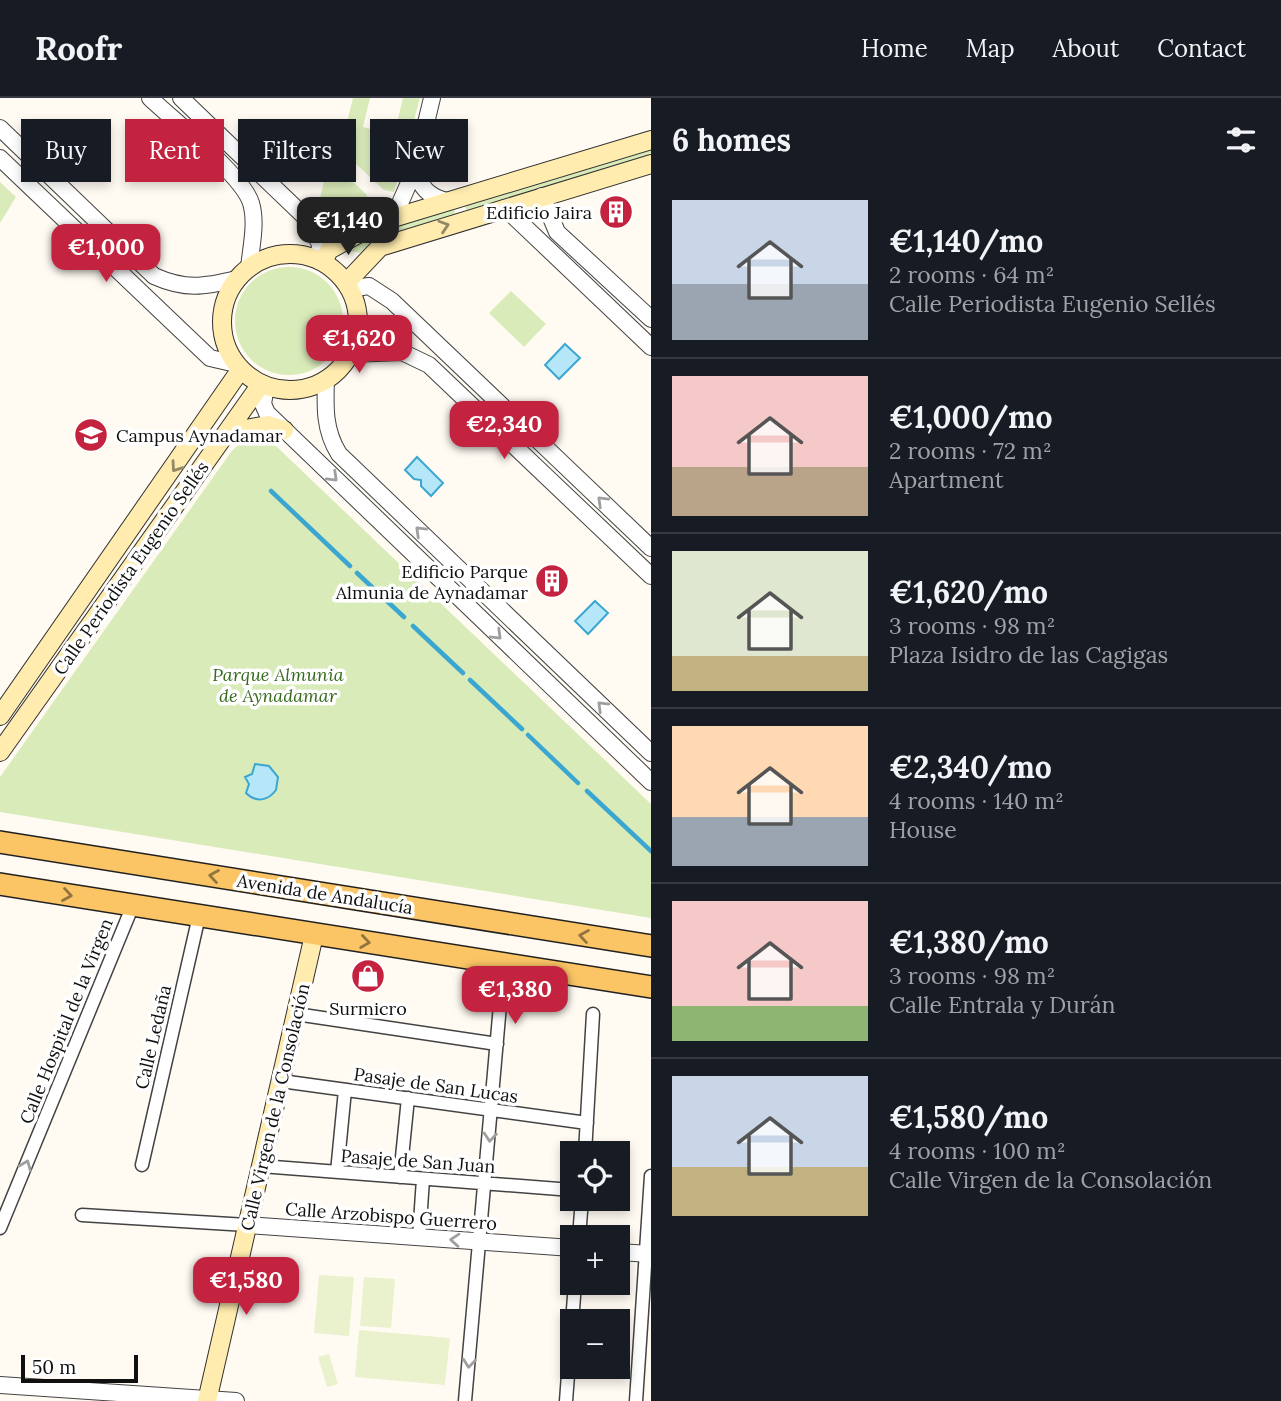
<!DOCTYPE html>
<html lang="en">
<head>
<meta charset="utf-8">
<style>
  body { margin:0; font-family:Lora,serif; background:#242831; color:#f1f3f6; height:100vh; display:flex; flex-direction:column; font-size:26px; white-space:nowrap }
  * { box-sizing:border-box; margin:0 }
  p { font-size:23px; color:#9ea1a6 }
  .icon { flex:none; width:38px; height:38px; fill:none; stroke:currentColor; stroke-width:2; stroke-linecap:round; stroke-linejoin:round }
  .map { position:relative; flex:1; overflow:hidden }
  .sheet { display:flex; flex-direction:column; background:#171b24; width:630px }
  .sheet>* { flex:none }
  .hud { position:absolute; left:21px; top:21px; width:525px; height:63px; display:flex; gap:14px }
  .fabs { position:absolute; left:560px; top:1043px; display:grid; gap:14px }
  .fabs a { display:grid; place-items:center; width:70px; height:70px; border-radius:0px; background:#171b24; box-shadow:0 4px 10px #0003; font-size:35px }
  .scale { position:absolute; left:21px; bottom:18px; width:117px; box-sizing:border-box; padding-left:7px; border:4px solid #101010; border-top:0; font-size:19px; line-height:24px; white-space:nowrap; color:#101010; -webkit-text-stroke:5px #fff; paint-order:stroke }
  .price { position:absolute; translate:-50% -60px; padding:0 16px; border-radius:14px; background:#c4233f; color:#fff; font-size:23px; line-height:46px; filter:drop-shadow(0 2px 4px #0008) }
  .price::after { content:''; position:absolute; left:50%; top:42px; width:21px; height:16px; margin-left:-10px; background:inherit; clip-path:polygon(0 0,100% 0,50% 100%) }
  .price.on { background:#222; color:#fff }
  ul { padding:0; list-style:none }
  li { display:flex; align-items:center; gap:21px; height:175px; padding:0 21px }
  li+li { border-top:2px solid #363941 }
  li span { display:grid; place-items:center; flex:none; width:196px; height:140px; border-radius:0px; color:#555 }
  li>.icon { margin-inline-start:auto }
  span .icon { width:84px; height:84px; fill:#fffc; stroke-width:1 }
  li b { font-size:30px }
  h2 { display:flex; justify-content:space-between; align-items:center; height:84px; padding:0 21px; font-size:30px }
  .tag { padding:0 24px; border-radius:0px; background:#171b24; box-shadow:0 4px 10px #0003; font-size:24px; line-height:63px }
  .tag.on { background:#c4233f; color:#fff }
  header { display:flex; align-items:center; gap:42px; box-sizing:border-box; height:98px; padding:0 35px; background:#171b24; border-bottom:2px solid #363941 }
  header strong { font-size:33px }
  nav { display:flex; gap:38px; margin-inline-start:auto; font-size:24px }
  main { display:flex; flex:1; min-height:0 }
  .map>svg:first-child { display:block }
  .green { fill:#daebba }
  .pitch { fill:#eaf2cd }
  .water { fill:#b6e7f8; stroke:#3ba7d1; stroke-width:2 }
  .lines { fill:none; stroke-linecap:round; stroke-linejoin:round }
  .stream { stroke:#3ba7d1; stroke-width:4.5 }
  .minor-casing { stroke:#434343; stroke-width:15 }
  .tertiary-casing { stroke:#434343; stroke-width:18 }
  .secondary-casing { stroke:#323232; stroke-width:20 }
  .primary-casing { stroke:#212121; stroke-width:24 }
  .minor { stroke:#fff; stroke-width:12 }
  .tertiary { stroke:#fff; stroke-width:16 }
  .secondary { stroke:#ffecae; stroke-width:18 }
  .primary { stroke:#fbc566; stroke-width:21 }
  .oneway { stroke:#938967 }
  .oneway2 { stroke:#9f9f9f }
  .oneway3 { stroke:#91743f }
  .labels { text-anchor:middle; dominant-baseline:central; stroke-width:7; stroke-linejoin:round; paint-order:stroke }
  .poi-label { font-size:18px; fill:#101010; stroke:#fff; text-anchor:end }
  .street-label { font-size:18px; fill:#101010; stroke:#fff }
  .park-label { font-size:18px; font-style:italic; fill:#376a1d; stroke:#fff }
</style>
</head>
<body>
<header>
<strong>Roofr</strong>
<nav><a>Home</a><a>Map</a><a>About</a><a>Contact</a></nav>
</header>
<main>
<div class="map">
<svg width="651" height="1303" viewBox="0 0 651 1303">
  <rect width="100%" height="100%" fill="#fffbf3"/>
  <path class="green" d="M353 0H370L363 29 394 37 403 0H420L394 94 384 92 340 51 346 41 343 40Z
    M651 47V59L467 114 464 104Z
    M342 73 367 97 368 102 352 109 351 106 329 114 319 104 325 79Z
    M0 84 16 99 0 125Z
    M453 107 456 118 387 137 360 155 350 153 353 143Z
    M235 223a54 54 0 1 1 108 0a54 54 0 1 1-108 0Z
    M511 193 546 226 524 249 489 215Z
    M253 341 266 342 276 348 651 706V820L0 714V679L231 354 240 345Z"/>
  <path class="pitch" d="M319 1177 354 1179 349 1238 314 1235Z
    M364 1179 395 1181 391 1230 360 1228Z
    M359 1232 450 1240 445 1287 355 1279Z
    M329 1256 338 1286 327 1289 318 1259Z"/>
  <path class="water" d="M565 246 580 260 559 281 545 267Z
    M417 359 443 385 431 398 421 388V382L414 381 405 372Z
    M595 503 608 515 588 536 575 523Z
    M255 666 269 668 278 679 276 692C268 703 256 705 246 695L249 686 245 679 252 676Z"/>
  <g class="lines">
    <path class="stream" d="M271 393 350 468
      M357 475 404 519
      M413 528 463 575
      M470 582 522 631
      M528 637 578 685
      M587 693 651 753"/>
    <g class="minor-casing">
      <path id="minor" d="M296 916 497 946
        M281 983 587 1025
        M585 1055 593 916
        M142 1067 199 818
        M261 1068 572 1092
        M337 1074 345 992
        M400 1079 408 1000
        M82 1117 247 1127
        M0 1130 133 807
        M419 1139 423 1081
        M579 1139 582 1101
        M465 1303 500 907
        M566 1303 575 1185
        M636 1303 651 1078"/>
    </g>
    <g class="tertiary-casing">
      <path id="tertiary" d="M150 0C173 22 243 78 251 105 257 125 251 149 249 170
        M181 0 305 119 320 146 319 163
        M0 30 154 178C185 192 204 189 237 181
        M0 60 210 260 236 266
        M415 71C421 90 428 98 446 103
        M542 98 557 134 651 221
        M505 110 651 249
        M394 119 415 71 432 0
        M349 191 369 188 392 203 651 450
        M350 256 402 254 429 267 651 478
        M326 281C325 309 324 332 339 356L651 655
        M266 288 263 306 267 315 651 684
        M247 1127 572 1150
        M618 1154 651 1156
        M0 1287 236 1303"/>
    </g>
    <g class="secondary-casing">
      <path id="secondary" d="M222 224a68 68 0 1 1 136 0a68 68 0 1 1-136 0Z
        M323 164 329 152 380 124 651 42
        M346 185 380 149 651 66
        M228 334 268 327 284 332
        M0 618 241 271
        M0 654 261 286
        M207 1303 314 837"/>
    </g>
    <g class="primary-casing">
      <path id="primary" d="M0 744 651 848
        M0 786 651 889"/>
    </g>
    <use href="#minor" class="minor"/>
    <use href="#tertiary" class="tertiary"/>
    <use href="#secondary" class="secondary"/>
    <use href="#primary" class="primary"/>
  </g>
  <defs><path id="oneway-chevron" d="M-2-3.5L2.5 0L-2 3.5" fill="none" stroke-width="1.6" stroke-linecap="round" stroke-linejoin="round" transform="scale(1.75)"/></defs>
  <g class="oneway">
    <use href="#oneway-chevron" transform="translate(444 128) rotate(-18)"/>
    <use href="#oneway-chevron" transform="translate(176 369) rotate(125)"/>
  </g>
  <g class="oneway2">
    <use href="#oneway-chevron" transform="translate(333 379) rotate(44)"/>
    <use href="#oneway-chevron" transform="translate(602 403) rotate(-136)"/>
    <use href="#oneway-chevron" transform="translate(420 433) rotate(-136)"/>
    <use href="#oneway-chevron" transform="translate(497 537) rotate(44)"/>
    <use href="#oneway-chevron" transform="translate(602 608) rotate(-136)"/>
    <use href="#oneway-chevron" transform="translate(490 1039) rotate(95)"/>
    <use href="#oneway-chevron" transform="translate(26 1067) rotate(-68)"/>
    <use href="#oneway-chevron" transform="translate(455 1142) rotate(-176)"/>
    <use href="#oneway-chevron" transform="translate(469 1265) rotate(96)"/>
  </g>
  <g class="oneway3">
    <use href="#oneway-chevron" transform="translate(214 778) rotate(-171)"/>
    <use href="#oneway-chevron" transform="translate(67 797) rotate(9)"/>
    <use href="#oneway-chevron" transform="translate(584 838) rotate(-171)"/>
    <use href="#oneway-chevron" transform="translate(365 844) rotate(8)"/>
  </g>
  <defs>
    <g id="building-disc" transform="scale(1.75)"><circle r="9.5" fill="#c4233f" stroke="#fff"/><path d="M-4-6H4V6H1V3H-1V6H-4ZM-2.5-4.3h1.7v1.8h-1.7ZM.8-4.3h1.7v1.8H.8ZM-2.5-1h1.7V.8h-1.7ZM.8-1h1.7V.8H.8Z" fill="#fff"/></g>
    <g id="university-disc" transform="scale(1.75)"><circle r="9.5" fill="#c4233f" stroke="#fff"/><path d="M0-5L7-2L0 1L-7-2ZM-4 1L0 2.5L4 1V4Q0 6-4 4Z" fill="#fff"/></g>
    <g id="shop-disc" transform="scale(1.75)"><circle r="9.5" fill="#c4233f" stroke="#fff"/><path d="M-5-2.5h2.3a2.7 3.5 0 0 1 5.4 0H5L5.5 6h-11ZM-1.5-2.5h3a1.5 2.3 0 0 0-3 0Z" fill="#fff"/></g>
  </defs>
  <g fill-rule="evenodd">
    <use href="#building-disc" x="616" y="114"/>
    <use href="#university-disc" x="91" y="337"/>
    <use href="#building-disc" x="552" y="483"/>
    <use href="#shop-disc" x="368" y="878"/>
  </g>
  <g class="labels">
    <g class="poi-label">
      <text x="592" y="114">Edificio Jaira</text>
      <text x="116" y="337" text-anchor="start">Campus Aynadamar</text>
      <text x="528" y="473">Edificio Parque<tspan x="528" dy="21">Almunia de Aynadamar</tspan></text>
      <text x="368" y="910" text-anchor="middle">Surmicro</text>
    </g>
    <g class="street-label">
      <text transform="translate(131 470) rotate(-55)">Calle Periodista Eugenio Sellés</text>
      <text transform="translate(325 796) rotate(9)">Avenida de Andalucía</text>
      <text transform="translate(66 923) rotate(-68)">Calle Hospital de la Virgen</text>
      <text transform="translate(153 939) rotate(-77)">Calle Ledaña</text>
      <text transform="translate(436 987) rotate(8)">Pasaje de San Lucas</text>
      <text transform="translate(275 1009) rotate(-77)">Calle Virgen de la Consolación</text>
      <text transform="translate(418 1063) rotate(4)">Pasaje de San Juan</text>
      <text transform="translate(391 1118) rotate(4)">Calle Arzobispo Guerrero</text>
    </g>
    <g class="park-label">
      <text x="278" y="576">Parque Almunia<tspan x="278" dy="21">de Aynadamar</tspan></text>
    </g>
  </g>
</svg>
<div class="fabs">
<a><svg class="icon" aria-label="locate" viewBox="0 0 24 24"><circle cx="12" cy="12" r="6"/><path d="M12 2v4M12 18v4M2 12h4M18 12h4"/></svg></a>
<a>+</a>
<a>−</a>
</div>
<div class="scale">50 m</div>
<b class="price on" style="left:348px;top:159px">€1,140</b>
<b class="price" style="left:106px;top:186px">€1,000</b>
<b class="price" style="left:359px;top:277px">€1,620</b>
<b class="price" style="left:504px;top:363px">€2,340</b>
<b class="price" style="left:515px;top:928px">€1,380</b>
<b class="price" style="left:246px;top:1219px">€1,580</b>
<div class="hud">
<a class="tag">Buy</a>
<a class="tag on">Rent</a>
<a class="tag">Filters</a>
<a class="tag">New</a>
</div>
</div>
<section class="sheet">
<h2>6 homes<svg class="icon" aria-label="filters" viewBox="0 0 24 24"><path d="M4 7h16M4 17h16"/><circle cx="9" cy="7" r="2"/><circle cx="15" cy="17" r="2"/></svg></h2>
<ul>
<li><span style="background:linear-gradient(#c9d6e8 60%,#9aa5b1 0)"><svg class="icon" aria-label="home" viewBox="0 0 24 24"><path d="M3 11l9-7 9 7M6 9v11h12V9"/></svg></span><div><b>€1,140/mo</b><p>2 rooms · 64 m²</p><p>Calle Periodista Eugenio Sellés</p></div></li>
<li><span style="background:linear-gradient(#f6c9c9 65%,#b9a48a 0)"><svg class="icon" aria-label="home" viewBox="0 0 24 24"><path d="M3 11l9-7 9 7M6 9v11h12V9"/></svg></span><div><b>€1,000/mo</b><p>2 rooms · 72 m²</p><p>Apartment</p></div></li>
<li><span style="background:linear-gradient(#dfe7d0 75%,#c2b280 0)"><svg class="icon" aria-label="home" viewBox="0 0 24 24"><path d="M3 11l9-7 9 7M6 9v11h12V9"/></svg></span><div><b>€1,620/mo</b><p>3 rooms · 98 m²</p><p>Plaza Isidro de las Cagigas</p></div></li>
<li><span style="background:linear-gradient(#ffd9b3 65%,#9aa5b1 0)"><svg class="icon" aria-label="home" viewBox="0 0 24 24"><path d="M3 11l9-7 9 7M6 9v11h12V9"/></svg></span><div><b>€2,340/mo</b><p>4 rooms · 140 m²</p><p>House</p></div></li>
<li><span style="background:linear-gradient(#f6c9c9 75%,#8fb573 0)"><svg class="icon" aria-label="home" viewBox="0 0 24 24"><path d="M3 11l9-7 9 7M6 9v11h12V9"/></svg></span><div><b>€1,380/mo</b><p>3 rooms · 98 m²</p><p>Calle Entrala y Durán</p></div></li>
<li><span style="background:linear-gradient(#c9d6e8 65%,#c2b280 0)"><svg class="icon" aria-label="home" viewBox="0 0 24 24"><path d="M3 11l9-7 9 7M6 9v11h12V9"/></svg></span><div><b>€1,580/mo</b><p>4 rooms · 100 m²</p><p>Calle Virgen de la Consolación</p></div></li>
</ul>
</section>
</main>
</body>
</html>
